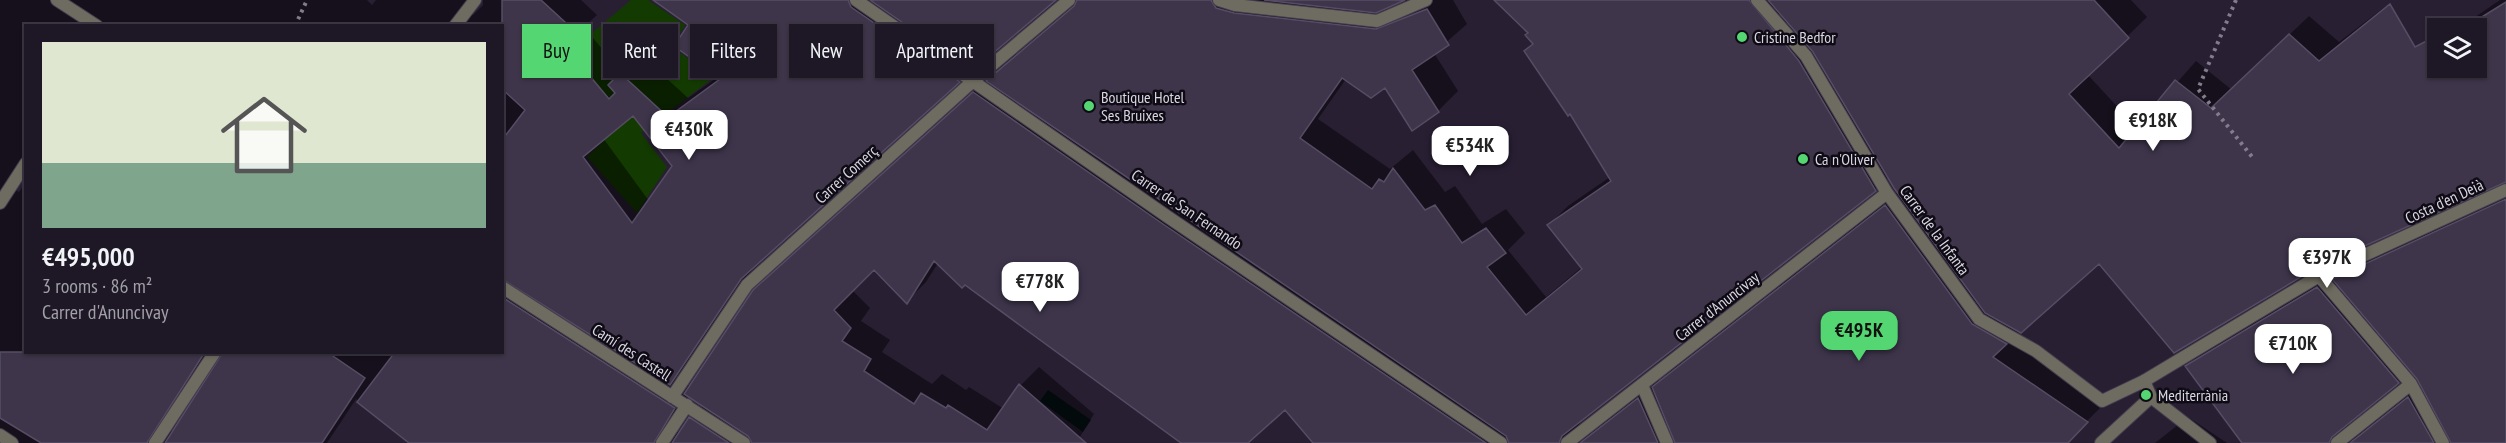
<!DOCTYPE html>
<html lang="en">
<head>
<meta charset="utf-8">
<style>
  body { margin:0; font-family:"PT Sans Narrow",sans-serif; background:#2b2432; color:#f1f3f6; height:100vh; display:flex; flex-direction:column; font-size:22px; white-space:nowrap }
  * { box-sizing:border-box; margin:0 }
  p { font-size:20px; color:#a19fa7 }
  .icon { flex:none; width:33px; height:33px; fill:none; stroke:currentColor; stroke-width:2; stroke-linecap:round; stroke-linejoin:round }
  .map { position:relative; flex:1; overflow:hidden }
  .sheet { position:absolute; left:24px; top:24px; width:480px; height:330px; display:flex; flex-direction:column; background:#1e1726; border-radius:0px; box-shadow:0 2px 4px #0004,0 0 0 2px #3c3643 }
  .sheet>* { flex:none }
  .guide { position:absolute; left:522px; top:24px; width:570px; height:54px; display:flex; gap:12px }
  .tools { position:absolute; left:2427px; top:18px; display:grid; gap:12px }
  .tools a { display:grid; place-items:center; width:60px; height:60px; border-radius:0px; background:#1e1726; box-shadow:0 2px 4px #0004,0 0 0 2px #3c3643; font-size:30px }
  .price { position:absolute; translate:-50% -51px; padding:0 14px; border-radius:12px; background:#fff; color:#222; font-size:20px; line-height:39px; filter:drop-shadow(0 2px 3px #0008) }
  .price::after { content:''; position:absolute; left:50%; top:36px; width:18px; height:14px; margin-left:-9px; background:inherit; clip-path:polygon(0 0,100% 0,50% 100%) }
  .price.selected { background:#54d672; color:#111 }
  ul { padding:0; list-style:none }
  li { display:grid; align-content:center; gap:12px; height:318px; padding:0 18px }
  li+li { border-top:2px solid #3c3643 }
  li span { display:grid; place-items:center; height:186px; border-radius:0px; color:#555 }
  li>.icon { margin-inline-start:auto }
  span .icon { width:108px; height:108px; fill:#fffc; stroke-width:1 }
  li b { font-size:26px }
  .tag { padding:0 21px; border-radius:0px; background:#1e1726; box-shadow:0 2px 4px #0004,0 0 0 2px #3c3643; font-size:21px; line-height:54px }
  .tag.selected { background:#54d672; color:#111 }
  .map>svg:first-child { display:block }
  .green { fill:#133a01 }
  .water { fill:#041415 }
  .shadow { fill:#0007; fill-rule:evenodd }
  .building { fill:#3e354b; stroke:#564d64; stroke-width:1.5; fill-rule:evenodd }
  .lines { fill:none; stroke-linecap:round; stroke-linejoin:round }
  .pedestrian-casing { stroke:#443c4f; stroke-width:14 }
  .minor-casing { stroke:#443c4f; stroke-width:14 }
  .path { stroke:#837c8c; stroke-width:4; stroke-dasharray:3 4.5; stroke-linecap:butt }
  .pedestrian { stroke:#6e6b60; stroke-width:12 }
  .minor { stroke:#6e6b60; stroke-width:12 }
  .poi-dot { fill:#54d672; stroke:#0f0b14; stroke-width:2 }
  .labels { text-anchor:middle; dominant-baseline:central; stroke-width:5; stroke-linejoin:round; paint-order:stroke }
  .poi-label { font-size:16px; fill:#dad5e2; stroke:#0f0b14; text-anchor:start }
  .street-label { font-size:16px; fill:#dad5e2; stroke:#0f0b14 }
</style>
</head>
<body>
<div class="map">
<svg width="2506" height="443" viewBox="0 0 2506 443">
  <rect width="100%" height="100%" fill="#281f33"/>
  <path class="green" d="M631 0H648L685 25 672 47 714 77 641 133 667 167 637 213 587 157 608 137 594 113 595 87 574 48Z"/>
  <path class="water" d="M1048 390 1091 420 1083 432 1040 401Z"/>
  <path class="shadow" d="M0 0H367L372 5 376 0H467L466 9 473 15 483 5V0H581L597 15 584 27 622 73 641 55 688 98 719 76 690 24 655 0H1056L971 68 757 263 689 364 676 377 691 387 775 271 994 73 1076 3 1077 0H1401L1381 9 1397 10 1422 0H1453L1467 24 1434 53 1458 91 1438 111 1413 129 1386 86 1346 79 1318 119 1390 169 1413 150 1445 192 1455 186 1482 224 1506 209 1525 233 1508 250 1546 297 1582 267 1549 225 1568 206 1610 177 1534 43 1530 32 1501 0H2131L2147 17 2088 75 2137 128 2196 61 2232 90 2309 16 2339 42 2386 6 2421 62 2438 68H2476V28H2459L2500 0H2506V181L2100 262 2012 338 2106 402 2065 443H1314L1285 408 1246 443H1185L938 263 926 282 907 301 874 268 852 290 870 308 861 321 890 340 882 352 932 384 942 374 966 390 969 387 1004 409 1020 386 1039 367 1094 414 1076 443H412L356 399 327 443H0ZM26 26H502V352H223L174 432 169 430 210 352H26V182L19 192 11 187 12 178 26 157ZM633 114 674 166 649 201 603 138ZM1889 176 1898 192 1673 368 1659 382 1658 380 1593 431 1584 432 1579 428 1580 420 1875 190ZM688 396 703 405 682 431 678 432 673 426 674 418Z
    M2506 190V443H2244L2186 367 2205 348 2337 268 2341 273 2353 260ZM2411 369 2422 384 2363 431 2354 432 2349 428 2350 420Z
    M2188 417 2227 443H2155Z"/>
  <path class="building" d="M502 0H541L579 35 565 46 609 99 615 93 608 85 620 73 668 117 720 79 674 46 688 25 653 0H848L851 7 960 82 741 279 670 385 502 279V140L525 110 502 89ZM633 116 672 166 632 223 583 157Z
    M870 0H1056L972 71Z
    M1077 0H1211L1216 8 1234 13 1376 29 1427 9 1449 45 1412 70 1439 112 1412 131 1385 88 1371 98 1342 78 1300 138 1372 189 1379 179 1384 182 1393 168 1425 210 1435 205 1462 243 1486 228 1506 253 1487 267 1526 315 1582 269 1547 225 1611 181 1570 114 1568 116 1524 51 1533 44 1525 35 1528 33 1494 0H1749L1799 61 1876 191 1562 436 1559 443H1509L1506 436 986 81 1074 6Z
    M1264 0H1405L1376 13Z
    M1768 0H2094L2129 38 2069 94 2119 148 2175 80 2211 108 2289 34 2319 61 2390 4 2415 47 2438 35V68H2476V28H2464L2506 2V182L2316 268 2174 353 2099 264 2021 333 1985 313 1894 188 1813 52Z
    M973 92 1163 224 1486 443H1313L1285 410 1248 443H1181L965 285 962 288 934 261 907 304 874 270 834 310 851 328 842 341 871 359 864 371 914 404 921 393 946 408 948 405 987 430 1019 384 1086 443H752L748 436 684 394 753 290Z
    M2506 199V443H2451L2417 379 2332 279Z
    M1885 205 1972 324 2007 344 1993 357 2088 422 2068 443H1675L1652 387Z
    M2317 287 2399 383 2332 437 2329 443H2242L2185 366Z
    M502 297 675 408 654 443H409L357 402 395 352H502Z
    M0 352H205L147 443H41L0 418Z
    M223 352H327L365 378 322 443H165Z
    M2408 397 2434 443H2350Z
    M1638 398 1658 443H1580Z
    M689 417 729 443H672Z"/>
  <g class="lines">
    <g class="pedestrian-casing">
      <path id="pedestrian" d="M1219 0 1235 5 1377 21 1426 0
        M2319 276 2411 384 2443 443
        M2144 381 2151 397 2210 443
        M1642 385 1667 443
        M662 443 687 405
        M2101 443 2151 397
        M2337 443 2411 384"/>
    </g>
    <g class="minor-casing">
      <path id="minor" d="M57 0 97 26
        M856 0 1168 217 1501 443
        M1757 0 1806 56 1887 193 1979 319 2036 351 2102 401 2144 381 2319 276 2506 190
        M455 26 475 0
        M0 203 26 163
        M502 287 744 443
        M672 397 747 285 973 81 1069 0
        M0 435 12 443
        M155 443 215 352
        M1567 443 1887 193"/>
    </g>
    <path class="path" d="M2236 0 2198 89 2253 158
      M295 26 307 0"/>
    <use href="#pedestrian" class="pedestrian"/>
    <use href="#minor" class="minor"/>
  </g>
  <g class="poi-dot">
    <circle cx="1742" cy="37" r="6"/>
    <circle cx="1089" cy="106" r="6"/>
    <circle cx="1803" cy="159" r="6"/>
    <circle cx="2146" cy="395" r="6"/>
  </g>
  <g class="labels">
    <g class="poi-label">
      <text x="1754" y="37">Cristine Bedfor</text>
      <text x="1101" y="97">Boutique Hotel<tspan x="1101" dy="18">Ses Bruixes</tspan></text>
      <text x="1815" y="159">Ca n'Oliver</text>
      <text x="2158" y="395">Mediterrània</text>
    </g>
    <g class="street-label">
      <text transform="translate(846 174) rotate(-42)">Carrer Comerç</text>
      <text transform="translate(2444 201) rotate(-25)">Costa d'en Deià</text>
      <text transform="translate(1187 209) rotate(34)">Carrer de San Fernando</text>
      <text transform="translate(1935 230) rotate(54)">Carrer de la Infanta</text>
      <text transform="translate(1717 306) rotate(-38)">Carrer d'Anuncivay</text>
      <text transform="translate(632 352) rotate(33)">Camí des Castell</text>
    </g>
  </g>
</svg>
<div class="tools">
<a><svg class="icon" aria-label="layers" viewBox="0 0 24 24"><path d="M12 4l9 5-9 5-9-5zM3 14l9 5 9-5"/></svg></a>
</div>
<b class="price" style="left:2153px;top:152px">€918K</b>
<b class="price" style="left:689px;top:161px">€430K</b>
<b class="price" style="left:1470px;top:177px">€534K</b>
<b class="price" style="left:2327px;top:289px">€397K</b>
<b class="price" style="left:1040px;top:313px">€778K</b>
<b class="price selected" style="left:1859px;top:362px">€495K</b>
<b class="price" style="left:2293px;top:375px">€710K</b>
<div class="guide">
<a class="tag selected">Buy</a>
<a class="tag">Rent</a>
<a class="tag">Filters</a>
<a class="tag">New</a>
<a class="tag">Apartment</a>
</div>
<section class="sheet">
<ul>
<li><span style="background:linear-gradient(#dfe7d0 65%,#7fa58c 0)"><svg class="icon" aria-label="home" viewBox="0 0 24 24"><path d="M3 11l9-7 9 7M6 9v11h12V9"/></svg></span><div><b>€495,000</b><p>3 rooms · 86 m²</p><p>Carrer d'Anuncivay</p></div></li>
</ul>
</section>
</div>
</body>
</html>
